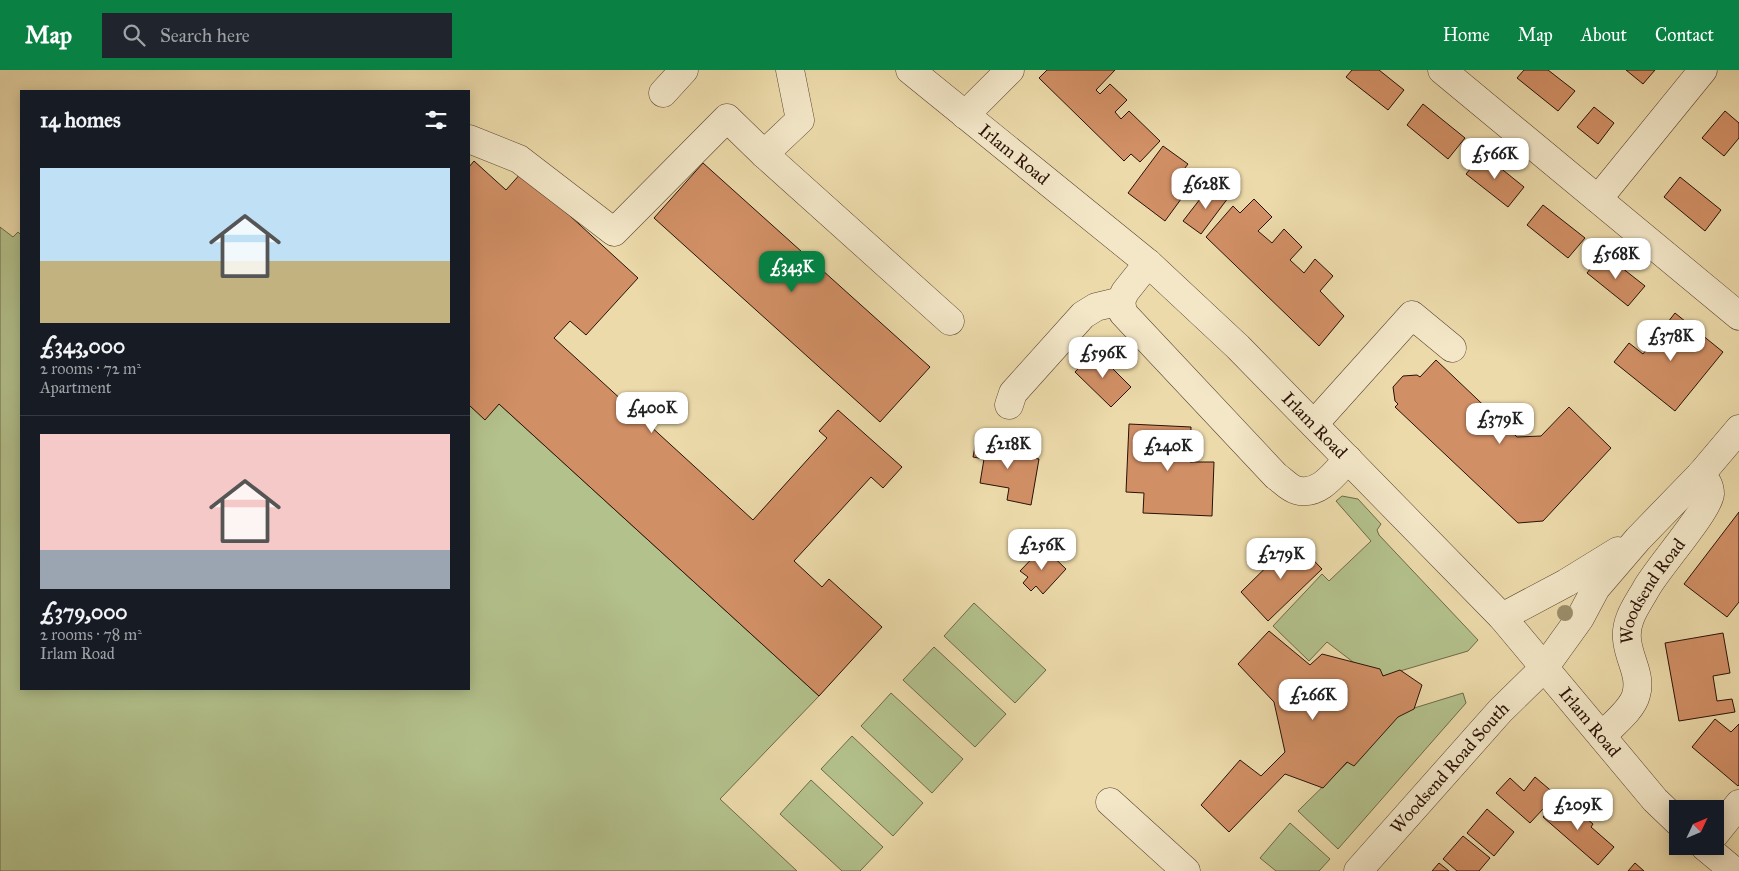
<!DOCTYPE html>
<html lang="en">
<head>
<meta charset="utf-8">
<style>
  body { margin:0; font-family:"IM FELL Great Primer",serif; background:#20242c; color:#f1f3f6; height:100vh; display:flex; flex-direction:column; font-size:19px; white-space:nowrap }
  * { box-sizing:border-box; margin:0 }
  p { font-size:16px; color:#9ea1a6 }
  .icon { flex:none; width:28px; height:28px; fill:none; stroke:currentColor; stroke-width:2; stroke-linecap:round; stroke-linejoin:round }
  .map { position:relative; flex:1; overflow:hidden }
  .drawer { position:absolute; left:20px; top:20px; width:450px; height:600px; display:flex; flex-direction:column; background:#171b24; border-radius:0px; box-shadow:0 2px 12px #0003 }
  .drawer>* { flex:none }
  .needle { width:32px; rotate:46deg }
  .buttons { position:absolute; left:1669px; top:730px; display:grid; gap:10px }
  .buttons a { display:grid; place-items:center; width:55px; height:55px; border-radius:0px; background:#171b24; box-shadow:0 2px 12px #0003; font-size:25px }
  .price { position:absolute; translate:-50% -42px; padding:0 11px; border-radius:10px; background:#fff; color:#222; font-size:16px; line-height:32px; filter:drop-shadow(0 1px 2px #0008) }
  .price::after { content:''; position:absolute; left:50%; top:30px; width:15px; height:11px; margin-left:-8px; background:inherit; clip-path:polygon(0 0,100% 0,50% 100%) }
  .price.current { background:#0b8043; color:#fff }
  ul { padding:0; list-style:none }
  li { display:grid; align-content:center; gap:10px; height:265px; padding:0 20px }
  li+li { border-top:1px solid #363941 }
  li span { display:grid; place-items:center; height:155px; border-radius:0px; color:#555 }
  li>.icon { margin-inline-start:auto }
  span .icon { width:90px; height:90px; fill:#fffc; stroke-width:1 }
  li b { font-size:21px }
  h2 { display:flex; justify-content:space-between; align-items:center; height:60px; padding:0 20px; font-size:21px }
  header { display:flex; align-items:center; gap:30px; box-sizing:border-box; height:70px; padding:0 25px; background:#0b8043; color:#fff }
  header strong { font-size:24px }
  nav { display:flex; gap:28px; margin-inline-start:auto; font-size:18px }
  .search { width:350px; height:45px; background:#20242c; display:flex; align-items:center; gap:12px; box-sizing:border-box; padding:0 18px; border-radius:0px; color:#9ea1a6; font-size:19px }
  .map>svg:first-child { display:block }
  .green { fill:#b3c18c; stroke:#6e6949 }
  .building { fill:#d18f65; stroke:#291106 }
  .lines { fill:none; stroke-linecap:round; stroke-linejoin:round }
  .minor-casing { stroke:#5a432f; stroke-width:29 }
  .minor { stroke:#f3e7c8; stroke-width:28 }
  .tree { fill:#9b8e6a }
  .labels { text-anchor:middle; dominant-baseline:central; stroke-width:4; stroke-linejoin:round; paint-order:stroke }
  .street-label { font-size:18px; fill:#291106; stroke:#f3e7c8 }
</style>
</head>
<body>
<header>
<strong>Map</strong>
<div class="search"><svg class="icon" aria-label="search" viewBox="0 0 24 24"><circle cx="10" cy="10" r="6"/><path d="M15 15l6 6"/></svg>Search here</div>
<nav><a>Home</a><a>Map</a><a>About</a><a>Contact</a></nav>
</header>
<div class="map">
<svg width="1739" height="801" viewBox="0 0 1739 801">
  <rect width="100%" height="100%" fill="#ecdaaa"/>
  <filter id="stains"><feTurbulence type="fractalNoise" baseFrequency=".004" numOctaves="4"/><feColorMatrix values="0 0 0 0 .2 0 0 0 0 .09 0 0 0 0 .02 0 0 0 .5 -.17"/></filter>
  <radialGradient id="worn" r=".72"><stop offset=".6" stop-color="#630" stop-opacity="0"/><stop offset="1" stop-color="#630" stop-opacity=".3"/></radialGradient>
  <path class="green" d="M0 157 13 167 18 162 21 165V619H469V335L485 349 499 334 819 626 720 729 797 801H0Z
    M1342 426 1358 429 1381 454 1377 460 1379 465 1478 570 1468 581 1383 606 1353 592 1327 572 1309 591 1273 556 1322 504 1329 511 1371 471 1336 431Z
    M974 533 1046 600 1015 633 944 566Z
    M934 577 1006 644 975 677 903 610Z
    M891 623 963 689 932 723 861 656Z
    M1463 623 1466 633 1338 779 1298 741 1398 643Z
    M852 666 923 733 893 766 821 699Z
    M811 710 883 777 860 801H842L780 744Z
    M1290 753 1330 789 1319 801H1276L1260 788Z"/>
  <path class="building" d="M1047 0H1115L1096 20 1100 24 1110 14 1127 30 1115 42 1121 49 1129 41 1160 71 1140 92 1131 84 1124 91 1039 8Z
    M1352 0H1379L1404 20 1388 40 1346 7Z
    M1524 0H1548L1575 21 1558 41 1517 8Z
    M1626 0H1655L1643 14Z
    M1423 34 1465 68 1448 89 1407 55Z
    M1594 37 1614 53 1598 74 1577 57Z
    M1725 41 1739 53V68L1724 86 1702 68Z
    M1163 76 1188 94 1172 115 1184 125 1165 151 1128 123Z
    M1483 84 1524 117 1508 137 1466 104Z
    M474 91 506 120 522 102 638 208 586 265 570 251 554 268 753 450 827 368 819 361 838 340 902 397 883 418 871 407 794 491 822 517 829 509 882 557 819 626 499 334 485 350 469 335V97Z
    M703 93 930 297 880 352 654 148Z
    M1680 107 1721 140 1705 161 1664 127Z
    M1211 115 1228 128 1201 164 1183 151Z
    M1254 129 1272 147 1258 161 1272 173 1284 159 1302 177 1290 190 1304 203 1315 189 1333 206 1320 221 1344 246 1319 276 1206 167 1233 136 1240 143Z
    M1543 135 1585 168 1568 188 1527 155Z
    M1603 183 1645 216 1628 236 1587 203Z
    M1675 243 1723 282 1675 341 1614 292 1629 273 1643 284Z
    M1095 281 1131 317 1111 337 1075 302Z
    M1436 290 1517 367 1541 366 1569 337 1611 378 1543 451 1518 453 1395 337 1398 334 1395 331 1393 317 1403 306 1417 305 1420 307Z
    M1129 354 1191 357 1190 392H1214L1212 446 1143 443 1144 423 1126 422Z
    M976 371 1020 378 1018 385 1039 389 1031 435 1007 430 1009 418 980 413 984 389 973 387Z
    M1739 442V532L1727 547 1684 514Z
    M1294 470 1322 499 1268 551 1241 522Z
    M1043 477 1066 499 1043 524 1036 516 1031 521 1023 513 1028 507 1020 501Z
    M1269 561 1310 595 1322 584 1380 599 1383 606 1400 600 1422 615 1414 639 1398 647 1354 696 1347 692 1323 718 1285 704 1229 762 1201 735 1240 690 1261 706 1285 682 1274 632 1238 594Z
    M1723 563 1730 603 1713 606 1717 631 1732 629 1735 642 1679 651 1665 573Z
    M1715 649 1731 662 1739 654V715L1738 716 1692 677Z
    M1535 707 1556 725 1530 753 1496 723 1510 708 1524 721Z
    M1561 727 1593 754 1591 757 1614 777 1598 795 1543 747Z
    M1487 739 1514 762 1494 786 1467 763Z
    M1463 766 1490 788 1479 801H1457L1443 789Z
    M1439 793 1449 801H1432Z
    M1635 793 1644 801H1628Z"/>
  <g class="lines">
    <g class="minor-casing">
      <g id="minor">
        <path d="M790 0 800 50 764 84 950 251"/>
        <path id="s1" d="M910 0 1148 193 1238 277 1502 547 1655 730 1678 752"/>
        <path d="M1442 0 1739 246"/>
        <path d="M663 23 684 0"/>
        <path d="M965 45 1010 0"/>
        <path d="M469 69 519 89 614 162 727 48 764 84"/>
        <path d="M1598 129 1703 0"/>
        <path d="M1148 193 1125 222 1121 231 1123 243 1276 406C1282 410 1289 418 1296 420 1319 427 1335 403 1348 389"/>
        <path d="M1009 335 1013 323 1083 245 1096 237 1121 231"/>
        <path d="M1314 354 1412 245 1452 278"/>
        <path d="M1502 547 1566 513 1618 481"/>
        <path id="s2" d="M1602 666C1613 654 1632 640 1636 625 1642 605 1628 588 1627 569 1625 550 1637 535 1646 519 1656 500 1709 440 1710 424 1710 415 1706 411 1701 404"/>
        <path d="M1110 732 1186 801"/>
        <path d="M1715 764 1739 734"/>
        <path d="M1704 776 1734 801"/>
        <path id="s3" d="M1358 801 1500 641 1544 598 1580 548 1596 518 1638 469 1701 404 1739 359"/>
      </g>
    </g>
    <use href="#minor" class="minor"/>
  </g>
  <circle class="tree" cx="1565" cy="543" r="8"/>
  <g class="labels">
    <g class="street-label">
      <text stroke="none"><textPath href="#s1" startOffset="134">Irlam Road</textPath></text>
      <text stroke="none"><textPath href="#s1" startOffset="539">Irlam Road</textPath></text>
      <text stroke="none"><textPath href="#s2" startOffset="166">Woodsend Road</textPath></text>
      <text stroke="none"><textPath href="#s1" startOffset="944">Irlam Road</textPath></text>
      <text stroke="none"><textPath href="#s3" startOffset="138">Woodsend Road South</textPath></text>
    </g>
  </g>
  <rect width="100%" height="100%" filter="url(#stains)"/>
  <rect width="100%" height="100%" fill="url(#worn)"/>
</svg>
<div class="buttons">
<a><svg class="needle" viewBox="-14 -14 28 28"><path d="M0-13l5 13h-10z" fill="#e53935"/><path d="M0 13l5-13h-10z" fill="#9ea1a6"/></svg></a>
</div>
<b class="price" style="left:1495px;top:110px">£566K</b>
<b class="price" style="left:1206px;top:140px">£628K</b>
<b class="price" style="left:1616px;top:210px">£568K</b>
<b class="price current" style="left:792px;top:223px">£343K</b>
<b class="price" style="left:1671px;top:292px">£378K</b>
<b class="price" style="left:1103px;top:309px">£596K</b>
<b class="price" style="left:652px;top:364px">£400K</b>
<b class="price" style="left:1500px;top:375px">£379K</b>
<b class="price" style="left:1008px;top:400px">£218K</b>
<b class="price" style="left:1168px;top:402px">£240K</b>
<b class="price" style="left:1042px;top:501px">£256K</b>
<b class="price" style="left:1281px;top:510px">£279K</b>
<b class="price" style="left:1313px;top:651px">£266K</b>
<b class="price" style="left:1578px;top:761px">£209K</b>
<section class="drawer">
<h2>14 homes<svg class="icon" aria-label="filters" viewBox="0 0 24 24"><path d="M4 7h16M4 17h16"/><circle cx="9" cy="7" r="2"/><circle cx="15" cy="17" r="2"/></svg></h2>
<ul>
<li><span style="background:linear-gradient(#bfe0f5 60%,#c2b280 0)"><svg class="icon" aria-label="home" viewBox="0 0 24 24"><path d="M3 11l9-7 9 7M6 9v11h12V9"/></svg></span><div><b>£343,000</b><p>2 rooms · 72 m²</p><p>Apartment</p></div></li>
<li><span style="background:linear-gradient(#f6c9c9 75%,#9aa5b1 0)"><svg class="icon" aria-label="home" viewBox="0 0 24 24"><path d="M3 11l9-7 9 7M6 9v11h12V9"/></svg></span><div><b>£379,000</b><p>2 rooms · 78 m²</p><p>Irlam Road</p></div></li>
</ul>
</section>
</div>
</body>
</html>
